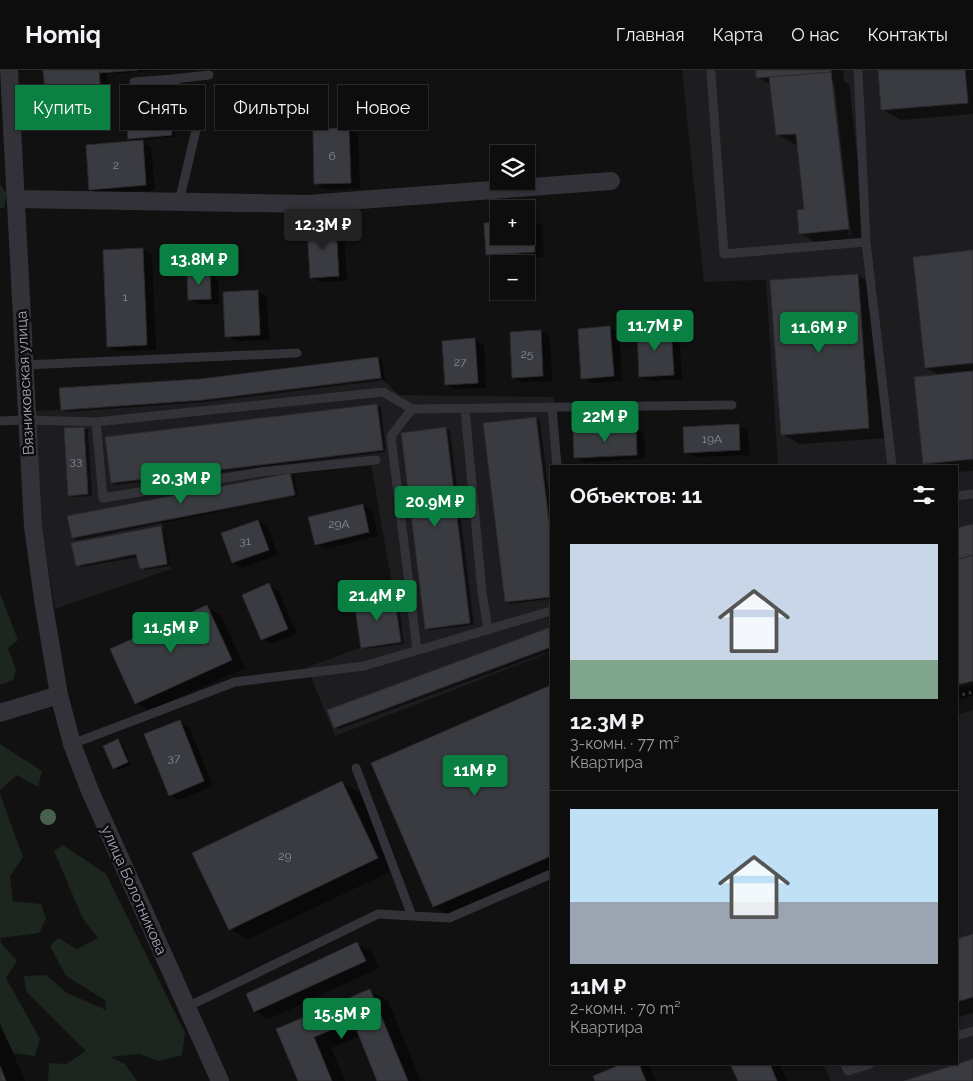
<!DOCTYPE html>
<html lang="ru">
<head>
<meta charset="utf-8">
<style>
  body { margin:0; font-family:Raleway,sans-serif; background:#161617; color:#f1f3f6; height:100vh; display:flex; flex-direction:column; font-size:19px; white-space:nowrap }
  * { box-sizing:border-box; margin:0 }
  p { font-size:16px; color:#9a9c9e }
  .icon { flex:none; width:28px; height:28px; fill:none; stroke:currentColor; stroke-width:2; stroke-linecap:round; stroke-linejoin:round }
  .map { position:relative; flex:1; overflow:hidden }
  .side { position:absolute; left:550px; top:395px; width:408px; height:600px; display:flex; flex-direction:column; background:#0d0d0e; border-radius:0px; box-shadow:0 1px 4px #0004,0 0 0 1px #2d2d2e }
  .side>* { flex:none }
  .top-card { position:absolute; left:15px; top:15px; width:460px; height:45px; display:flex; gap:10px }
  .controls { position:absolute; left:490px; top:75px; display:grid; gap:10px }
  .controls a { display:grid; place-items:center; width:45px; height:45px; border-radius:0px; background:#0d0d0e; box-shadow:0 1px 4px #0004,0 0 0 1px #2d2d2e; font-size:25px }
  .price { position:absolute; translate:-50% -42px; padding:0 11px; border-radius:5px; background:#0b8043; color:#fff; font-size:16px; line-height:32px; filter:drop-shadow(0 1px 2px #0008) }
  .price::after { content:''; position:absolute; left:50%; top:30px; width:15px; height:11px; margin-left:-8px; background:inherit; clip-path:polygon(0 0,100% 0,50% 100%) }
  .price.active { background:#222; color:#fff }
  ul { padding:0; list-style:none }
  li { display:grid; align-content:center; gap:10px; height:265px; padding:0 20px }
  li+li { border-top:1px solid #2d2d2e }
  li span { display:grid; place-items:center; height:155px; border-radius:0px; color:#555 }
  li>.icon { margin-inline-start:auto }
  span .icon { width:90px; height:90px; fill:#fffc; stroke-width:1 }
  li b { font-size:21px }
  h2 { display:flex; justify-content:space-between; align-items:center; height:60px; padding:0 20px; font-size:21px }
  .pill { padding:0 18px; border-radius:0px; background:#0d0d0e; box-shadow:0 1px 4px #0004,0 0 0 1px #2d2d2e; font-size:18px; line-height:45px }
  .pill.active { background:#0b8043; color:#fff }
  header { display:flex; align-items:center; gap:30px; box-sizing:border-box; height:70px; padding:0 25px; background:#0d0d0e; border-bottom:1px solid #2d2d2e }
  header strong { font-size:24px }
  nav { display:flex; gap:28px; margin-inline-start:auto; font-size:18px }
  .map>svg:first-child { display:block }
  .built { fill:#1d1d1f }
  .green { fill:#1d251f }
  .shadow { fill:#0007; fill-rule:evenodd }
  .building { fill:#3a3b40; stroke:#2b2b2f }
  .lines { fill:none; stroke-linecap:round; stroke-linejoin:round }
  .path { stroke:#38383f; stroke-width:3; stroke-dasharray:2.5 4; stroke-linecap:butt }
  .service { stroke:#323238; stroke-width:9 }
  .minor { stroke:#323238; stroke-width:18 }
  .tree { fill:#49604f }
  .labels { text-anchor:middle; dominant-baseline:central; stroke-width:5; stroke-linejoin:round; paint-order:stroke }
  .number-label { font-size:12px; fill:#878a97 }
  .street-label { font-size:15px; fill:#a1a4b4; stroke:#0c0c0d }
</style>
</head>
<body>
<header>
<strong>Homiq</strong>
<nav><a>Главная</a><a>Карта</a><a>О нас</a><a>Контакты</a></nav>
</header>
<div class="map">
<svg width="973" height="1011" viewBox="0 0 973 1011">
  <rect width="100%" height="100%" fill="#111112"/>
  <path class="built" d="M682 0H973V615L956 619V396H778L766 210 704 212Z
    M378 287 381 308 399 325 554 327 561 396H551V582L335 666 307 597 360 578 354 531 394 525 371 395 292 403 297 426 162 452 171 499 55 539 41 456 34 341 61 340 59 318 200 309Z
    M973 640V1011H831L823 994H956V645Z"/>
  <path class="green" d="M0 114 7 124 4 138H0Z
    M0 523 18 570 8 578 16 600 13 610 0 615Z
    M0 674 42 701 38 717 17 705 0 720Z
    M0 724 23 787 10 806 13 831 41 834 46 849 39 863 0 868 1 873 17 891 6 908 40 969 35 986 14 983 0 958Z
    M63 775 106 804 185 963 182 985 158 991 140 984 110 987 125 994 137 1011H48L49 993 66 994 86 981 26 921 24 906 46 905 67 923 106 940 105 930 66 906 50 876 58 868 77 879 98 868 83 849 54 781Z"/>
  <path class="shadow" d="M45 0H164L107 4 109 30 56 35 47 29Z
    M757 0H843L844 11 849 14 867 169 818 174 800 163 806 140 798 75H796L778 65 771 15 757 7ZM831 13H834L851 165 849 166Z
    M879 0H973V44L901 50 883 40Z
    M167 20 171 22 175 67 140 70 151 77 155 120 99 124 90 119 136 72 129 69Z
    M349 59 358 64 360 118 325 119 316 114 314 60Z
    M533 151 542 156 544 187 496 190 487 185 499 166H526Z
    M335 156 344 161 347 211 320 212 311 207Z
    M143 179 152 185 156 280 117 281 108 276 104 181Z
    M973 182V401L956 402V396H928L924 394 941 306 926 298Z
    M209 203 218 209 219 234H198L189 229Z
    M858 205 876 216 886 368 800 374 782 364Z
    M258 221 267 227 269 270 236 271 227 266Z
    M610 258 619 263 622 311 592 313 583 308Z
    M670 258 679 264 682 309 650 311 641 306Z
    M541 262 550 267 552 311 522 312 513 307Z
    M475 270 484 275 486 318 455 319 446 314Z
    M378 288 382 290 385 310 207 332 66 342 62 339 200 310Z
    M377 335 381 337 386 382 116 415 112 413Z
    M536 348 540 350 551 441V529L510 534 506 531Z
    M739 356 748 361 749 385 694 387 686 382Z
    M83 358 88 360 92 426 73 427 69 425Z
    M446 359 450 361 474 555 430 560 426 558Z
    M635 359 644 364 645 389 584 392 575 387Z
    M290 404 294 406 298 426 77 470 73 467Z
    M363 435 372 440 378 466 325 479 316 474Z
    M258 451 267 456 278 485 242 498 233 492Z
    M973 455V626L956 630V459Z
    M160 458 164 460 171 496 145 500 141 498 138 487 81 497 77 495Z
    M269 515 278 520 297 564 271 574 262 569Z
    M394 527 398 529 404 574 366 579 362 577Z
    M207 537 221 545 245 598 149 641 136 633Z
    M551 558V581L339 659 335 657 329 641Z
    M551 616V804L452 847 434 836 372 694Z
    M180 652 189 657 213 716 179 730 170 725Z
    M118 671 122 673 131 695 118 700 114 698Z
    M342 713 360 723 396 799 248 869 230 859Z
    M973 865V943L956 948V870Z
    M357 874 371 881 379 898 269 949 255 941Z
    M370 921 388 931 421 1011H379L360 966 331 978 345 1011H299L278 959Z
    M0 953 25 1011H0Z
    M626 994H644L650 997 656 1011H596L594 1007Z
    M732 994H779L787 1011H739Z"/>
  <path class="building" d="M43 0H99L101 26 46 30Z
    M99 0H138L99 3Z
    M756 0H831V2L756 8Z
    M878 0H965L968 33 881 40Z
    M831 2 849 159 799 164 797 140 804 139 796 64 776 65 769 7Z
    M167 19 172 65 128 69 124 22Z
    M349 58 351 113 314 114 313 59Z
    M143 70 146 115 89 120 86 75Z
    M526 150H533L535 182 486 185 484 153 499 152V166H526Z
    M336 155 339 206 310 208 307 156Z
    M143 178 147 275 107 277 103 180Z
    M973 180V293L925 298 913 187Z
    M210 202 211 229 188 230 187 203Z
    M858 204 869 358 781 365 770 210Z
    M258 220 260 265 225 267 223 222Z
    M610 256 614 306 581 309 578 259Z
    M671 257 674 305 639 307 637 259Z
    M541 260 543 306 512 308 510 262Z
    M475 268 478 313 445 315 442 271Z
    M378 287 381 308 202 330 61 340 59 318 200 309Z
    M973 301V389L923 394 914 307Z
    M377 334 383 380 111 413 105 367Z
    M536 347 551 468V527L505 532 483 353Z
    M739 354 740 380 684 383 683 357Z
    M84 357 88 424 68 426 64 358Z
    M446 357 470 553 425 559 401 363Z
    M636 358 637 385 574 388 573 360Z
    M290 403 295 425 72 468 67 446Z
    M363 434 369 462 315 475 308 447Z
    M258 450 269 480 232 493 221 463Z
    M973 454V485L956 490V458Z
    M161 456 167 494 140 499 136 484 76 496 71 473Z
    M973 485V611L956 615V490Z
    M269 513 288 559 261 570 242 525Z
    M394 525 401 572 361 578 354 531Z
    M207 535 232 590 135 634 110 579Z
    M551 557V577L334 658 327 640Z
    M551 615V786L433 837 371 693Z
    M180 650 204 711 169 726 144 664Z
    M118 669 128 692 113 699 103 676Z
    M342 711 378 788 229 860 192 783Z
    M973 864V927L956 932V869Z
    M357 872 366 891 254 942 246 924Z
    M370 919 408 1011H377L353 951 314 967 332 1011H298L276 959Z
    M973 989V1011H904Z
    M622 994H639L646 1011H595L593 1006Z
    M730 994H770L777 1011H738Z
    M0 996 6 1011H0Z"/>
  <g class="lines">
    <path class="path" d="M956 626 973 622"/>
    <path class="service" d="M858 0 866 172
      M711 3 724 184 866 172 892 396
      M173 9 209 5
      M134 12 173 9 196 60 179 132
      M24 295 297 283
      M552 337 557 396
      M412 339 391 366 417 580
      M465 339 482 522 488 560
      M0 351 26 350 96 352 383 322 412 339 732 335
      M96 352 103 428 261 402 376 390
      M956 426 973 424
      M72 674 235 612 364 596 551 541
      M356 698 412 846
      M187 937 378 844 449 848 551 804
      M956 966 973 961
      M845 994 848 1001 870 994"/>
    <path class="minor" d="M9 0 33 457 44 536 59 625 72 674 90 721 220 1011
      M16 129 307 134 611 111
      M0 643 59 625"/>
  </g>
  <circle class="tree" cx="48" cy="747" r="8"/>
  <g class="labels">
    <g class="number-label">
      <text x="332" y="86">6</text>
      <text x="116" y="95">2</text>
      <text x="125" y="227">1</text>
      <text x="527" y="284">25</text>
      <text x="460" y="292">27</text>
      <text x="712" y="369">19А</text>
      <text x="76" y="391">33</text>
      <text x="339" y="454">29А</text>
      <text x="245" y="471">31</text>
      <text x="174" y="688">37</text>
      <text x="285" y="786">29</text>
    </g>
    <g class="street-label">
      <text transform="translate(25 313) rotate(-93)">Вязниковская улица</text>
      <text transform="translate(134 820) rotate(66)">улица Болотникова</text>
    </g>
  </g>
</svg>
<div class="controls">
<a><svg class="icon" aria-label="layers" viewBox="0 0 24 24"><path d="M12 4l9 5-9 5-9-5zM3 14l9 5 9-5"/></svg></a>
<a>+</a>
<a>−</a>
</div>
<b class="price active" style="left:323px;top:181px">12.3M ₽</b>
<b class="price" style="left:199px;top:216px">13.8M ₽</b>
<b class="price" style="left:655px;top:282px">11.7M ₽</b>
<b class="price" style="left:819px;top:284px">11.6M ₽</b>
<b class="price" style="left:605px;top:373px">22M ₽</b>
<b class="price" style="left:181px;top:435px">20.3M ₽</b>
<b class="price" style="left:435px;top:458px">20.9M ₽</b>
<b class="price" style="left:377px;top:552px">21.4M ₽</b>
<b class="price" style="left:171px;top:584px">11.5M ₽</b>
<b class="price" style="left:475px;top:727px">11M ₽</b>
<b class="price" style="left:342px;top:970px">15.5M ₽</b>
<div class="top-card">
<a class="pill active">Купить</a>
<a class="pill">Снять</a>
<a class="pill">Фильтры</a>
<a class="pill">Новое</a>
</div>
<section class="side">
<h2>Объектов: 11<svg class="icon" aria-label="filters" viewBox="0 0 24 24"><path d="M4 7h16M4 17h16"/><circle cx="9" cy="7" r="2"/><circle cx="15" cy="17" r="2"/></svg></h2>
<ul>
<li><span style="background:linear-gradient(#c9d6e8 75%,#7fa58c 0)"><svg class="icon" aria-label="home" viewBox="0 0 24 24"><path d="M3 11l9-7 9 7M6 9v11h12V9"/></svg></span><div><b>12.3M ₽</b><p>3-комн. · 77 m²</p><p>Квартира</p></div></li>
<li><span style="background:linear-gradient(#bfe0f5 60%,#9aa5b1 0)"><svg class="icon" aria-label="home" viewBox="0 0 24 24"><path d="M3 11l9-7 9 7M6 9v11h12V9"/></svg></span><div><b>11M ₽</b><p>2-комн. · 70 m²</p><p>Квартира</p></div></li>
</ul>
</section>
</div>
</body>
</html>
